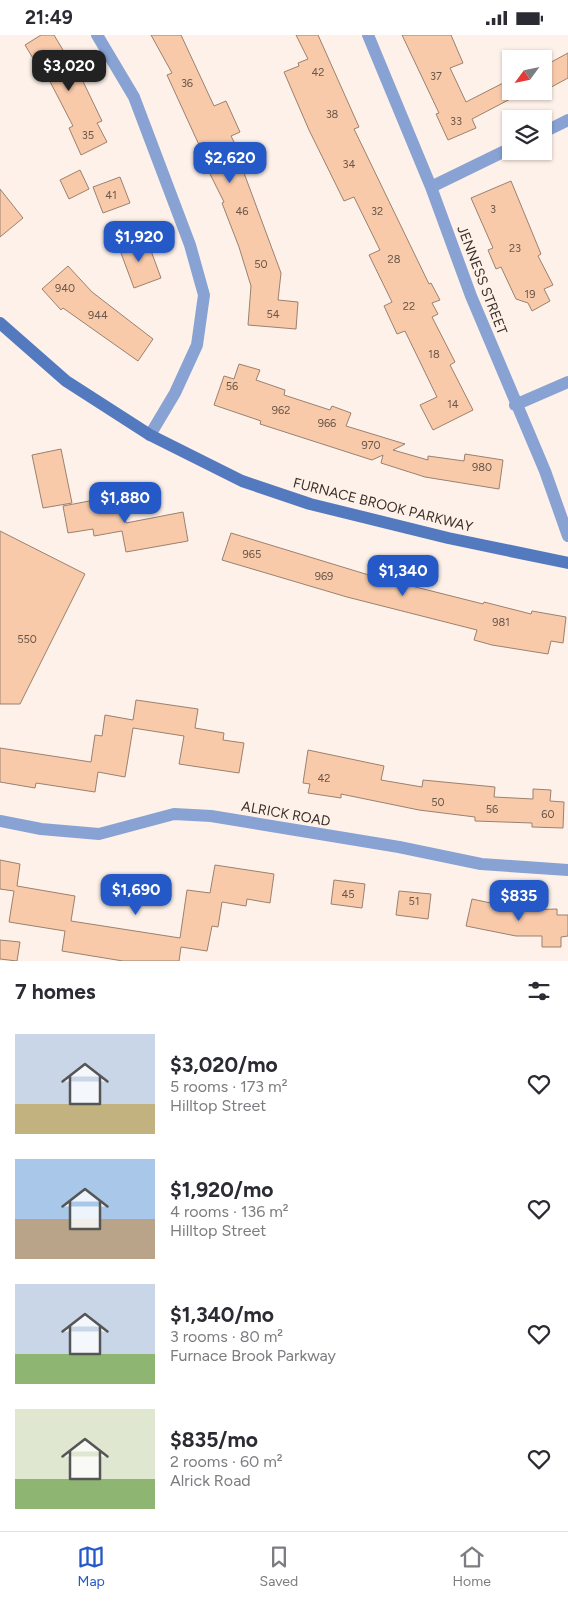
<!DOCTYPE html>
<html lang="en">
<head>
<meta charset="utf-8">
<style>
  body { margin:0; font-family:Figtree,sans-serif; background:#f7f7f7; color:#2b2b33; height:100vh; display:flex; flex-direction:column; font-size:19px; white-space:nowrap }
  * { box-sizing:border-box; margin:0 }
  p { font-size:16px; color:#7c7c81 }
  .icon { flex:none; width:28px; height:28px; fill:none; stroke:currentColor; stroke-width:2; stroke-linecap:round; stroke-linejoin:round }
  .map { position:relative; height:926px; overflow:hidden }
  .details { display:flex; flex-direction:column; background:#fff; flex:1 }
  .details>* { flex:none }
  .needle { width:32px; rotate:237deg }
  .buttons { position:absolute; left:502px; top:15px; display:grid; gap:10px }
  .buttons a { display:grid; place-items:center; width:50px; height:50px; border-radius:0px; background:#fff; box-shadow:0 1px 4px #0004; font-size:25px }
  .price { position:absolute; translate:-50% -42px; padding:0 11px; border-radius:10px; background:#2459c7; color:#fff; font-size:16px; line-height:32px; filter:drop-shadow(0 1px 2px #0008) }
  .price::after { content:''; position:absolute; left:50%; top:30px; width:15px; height:11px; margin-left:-8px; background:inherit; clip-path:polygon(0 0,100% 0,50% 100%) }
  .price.selected { background:#222; color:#fff }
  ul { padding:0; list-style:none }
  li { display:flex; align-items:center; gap:15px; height:125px; padding:0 15px }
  li span { display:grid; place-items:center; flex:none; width:140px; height:100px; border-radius:0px; color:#555 }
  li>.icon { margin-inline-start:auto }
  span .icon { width:60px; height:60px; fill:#fffc; stroke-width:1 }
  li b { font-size:21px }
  h2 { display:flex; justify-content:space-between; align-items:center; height:60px; padding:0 15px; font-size:21px }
  .status { display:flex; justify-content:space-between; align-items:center; height:35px; padding:0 25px; background:#fff; direction:ltr }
  .status svg { height:14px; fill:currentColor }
  .menu { display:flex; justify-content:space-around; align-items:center; height:70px; border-top:1px solid #e1e1e2; background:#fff; font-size:14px; color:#7c7c81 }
  .menu a { display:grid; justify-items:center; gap:2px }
  .menu .selected { color:#2459c7 }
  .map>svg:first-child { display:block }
  .building { fill:#f8caaa; stroke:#9b816f }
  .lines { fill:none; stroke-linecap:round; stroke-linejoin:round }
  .street { stroke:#87a2d3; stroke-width:12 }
  .secondary { stroke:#5379bf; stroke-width:12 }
  .labels { text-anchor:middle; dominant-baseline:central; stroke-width:4; stroke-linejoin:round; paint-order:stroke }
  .number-label { font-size:11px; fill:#6a5649 }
  .street-label { font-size:14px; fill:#3b3029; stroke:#fdf1e9 }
</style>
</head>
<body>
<div class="status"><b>21:49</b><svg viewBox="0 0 49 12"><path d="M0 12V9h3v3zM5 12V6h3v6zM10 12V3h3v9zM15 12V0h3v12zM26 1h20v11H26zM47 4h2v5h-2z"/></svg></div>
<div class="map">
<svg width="568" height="926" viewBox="0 0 568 926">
  <rect width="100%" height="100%" fill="#fdf1e9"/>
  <path class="building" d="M41 0H54L76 37 78 36 102 86 97 88 107 107 81 120 69 93 73 91 43 33 40 35 25 10Z
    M151 0H181L214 71 226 66 240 97 231 101 249 136 244 138 281 238 278 265 298 267 296 294 248 290 251 251 239 212 222 168 224 167 209 137 211 136 167 40 172 38Z
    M296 0H318L359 92 354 94 429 249 431 248 440 265 432 268 438 279 432 282 455 327 450 330 473 375 433 395 420 370 437 362 405 296 397 299 384 271 392 267 369 220 380 215 354 162 344 166 309 95 284 37 299 31 298 28 308 24Z
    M402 0H451L463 28 450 33 466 67 509 45 511 56H514L516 61 472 84 476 93 448 105 436 79 439 78Z
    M568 18V43L544 56V31Z
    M80 135 89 154 69 164 60 145Z
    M120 142 130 168 103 178 93 152Z
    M511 146 541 219 538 221 553 250 544 254 550 266 532 276 528 268 516 264 501 232 496 234 488 215 493 213 471 163Z
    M0 154 23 183 0 202Z
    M139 202 144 215 150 213 161 243 134 253 118 210Z
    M68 231 92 257 153 304 138 326 63 273 61 275 42 254Z
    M239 329 260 335 256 345 285 355 284 360 330 375 332 371 351 378 346 391 405 409 393 415 428 425V421L464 426 465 419 503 425 499 454 425 442 381 428 383 420 372 425 260 389 261 386 214 370 224 341 234 344Z
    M61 414 72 468 43 473 32 420Z
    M121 460 126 488 183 477 188 506 126 517 122 496 94 501 93 494 68 498 63 471Z
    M0 496 85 539 20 669H0Z
    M231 498 372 541 483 569 484 567 531 579 532 576 566 582 563 608 551 606 548 619 492 610 474 605 477 595 347 562 222 525Z
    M136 665 198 674 195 693 224 698 223 705 244 708 239 738 179 729 184 701 133 693 125 742 98 737 95 757 36 748 35 753 0 747V713L91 727 95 700 102 701 105 680 133 685Z
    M308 715 384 731 381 745 422 752 423 745 495 752 494 762 533 764V754L551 755 550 766 564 767 563 793 532 792V788L475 786V782L419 775 341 759V763L308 758 310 749 303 748Z
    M0 825 20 829 17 851 75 861 71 886 180 903 187 855 210 858 215 830 274 839 270 868 247 864 246 871 222 867 218 892 212 891 207 916 181 912 179 926H123L62 916 65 896 9 887 14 856 0 854Z
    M334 845 365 849 362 873 331 869Z
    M399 856 431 859 428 884 396 880Z
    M472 864 523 875 557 874V880H568V901L561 902V912H542V901H516L466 891Z
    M0 905 20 907 17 926 0 924Z"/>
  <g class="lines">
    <path class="street" d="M97 0 134 62 190 210 204 260 197 310 175 358 150 400
      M368 0 431 152 471 261 545 436 568 501
      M544 97 568 85
      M431 152 511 113
      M515 370 568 347
      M0 786 41 794 99 799 174 779 211 781 399 812 481 829 568 835"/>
    <path class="secondary" d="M0 288 66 346 150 400 242 446 310 469 448 503 568 528"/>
  </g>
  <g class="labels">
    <g class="number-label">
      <text x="318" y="37">42</text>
      <text x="436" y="41">37</text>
      <text x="187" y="48">36</text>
      <text x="332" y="79">38</text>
      <text x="456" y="86">33</text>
      <text x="88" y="100">35</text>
      <text x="349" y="129">34</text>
      <text x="111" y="160">41</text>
      <text x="493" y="174">3</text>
      <text x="242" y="176">46</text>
      <text x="377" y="176">32</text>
      <text x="515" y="213">23</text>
      <text x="394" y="224">28</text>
      <text x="261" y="229">50</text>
      <text x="65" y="253">940</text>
      <text x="530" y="259">19</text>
      <text x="409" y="271">22</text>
      <text x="273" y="279">54</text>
      <text x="98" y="280">944</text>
      <text x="434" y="319">18</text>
      <text x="232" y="351">56</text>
      <text x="453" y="369">14</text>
      <text x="281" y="375">962</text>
      <text x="327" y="388">966</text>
      <text x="371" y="410">970</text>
      <text x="482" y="432">980</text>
      <text x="252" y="519">965</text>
      <text x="324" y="541">969</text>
      <text x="501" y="587">981</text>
      <text x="27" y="604">550</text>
      <text x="324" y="743">42</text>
      <text x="438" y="767">50</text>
      <text x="492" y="774">56</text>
      <text x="548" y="779">60</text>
      <text x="348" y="859">45</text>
      <text x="414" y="866">51</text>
    </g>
    <g class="street-label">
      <text transform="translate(482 245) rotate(69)">JENNESS STREET</text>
      <text transform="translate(383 470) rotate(14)">FURNACE BROOK PARKWAY</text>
      <text transform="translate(286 779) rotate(10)">ALRICK ROAD</text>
    </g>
  </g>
</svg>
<div class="buttons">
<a><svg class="needle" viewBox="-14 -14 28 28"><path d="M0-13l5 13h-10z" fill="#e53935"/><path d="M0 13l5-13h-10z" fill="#7c7c81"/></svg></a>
<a><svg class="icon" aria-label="layers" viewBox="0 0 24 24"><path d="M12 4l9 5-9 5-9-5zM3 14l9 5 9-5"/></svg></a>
</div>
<b class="price selected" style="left:69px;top:57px">$3,020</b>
<b class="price" style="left:230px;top:149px">$2,620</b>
<b class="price" style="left:139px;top:228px">$1,920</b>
<b class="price" style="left:125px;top:489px">$1,880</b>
<b class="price" style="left:403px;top:562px">$1,340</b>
<b class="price" style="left:136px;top:881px">$1,690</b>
<b class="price" style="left:519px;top:887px">$835</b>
</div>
<section class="details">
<h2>7 homes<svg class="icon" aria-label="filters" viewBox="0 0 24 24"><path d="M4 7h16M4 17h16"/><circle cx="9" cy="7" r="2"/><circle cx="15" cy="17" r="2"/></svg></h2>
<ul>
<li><span style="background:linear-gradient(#c9d6e8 70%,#c2b280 0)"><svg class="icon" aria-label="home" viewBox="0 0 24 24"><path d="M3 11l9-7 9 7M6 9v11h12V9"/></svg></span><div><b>$3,020/mo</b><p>5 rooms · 173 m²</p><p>Hilltop Street</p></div><svg class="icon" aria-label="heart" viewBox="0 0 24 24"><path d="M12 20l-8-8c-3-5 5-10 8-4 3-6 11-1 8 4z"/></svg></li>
<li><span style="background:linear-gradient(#a9c7e8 60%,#b9a48a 0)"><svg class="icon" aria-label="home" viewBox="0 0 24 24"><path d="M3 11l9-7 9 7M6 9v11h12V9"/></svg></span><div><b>$1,920/mo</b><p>4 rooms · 136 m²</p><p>Hilltop Street</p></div><svg class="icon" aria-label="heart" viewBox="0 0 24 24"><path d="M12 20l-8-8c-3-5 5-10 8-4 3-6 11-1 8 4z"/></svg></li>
<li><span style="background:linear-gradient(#c9d6e8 70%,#8fb573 0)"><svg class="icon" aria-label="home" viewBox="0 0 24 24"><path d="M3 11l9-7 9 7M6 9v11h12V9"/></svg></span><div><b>$1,340/mo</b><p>3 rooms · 80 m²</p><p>Furnace Brook Parkway</p></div><svg class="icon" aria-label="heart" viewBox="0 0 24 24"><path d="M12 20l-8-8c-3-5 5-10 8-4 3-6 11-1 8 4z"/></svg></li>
<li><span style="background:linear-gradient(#dfe7d0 70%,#8fb573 0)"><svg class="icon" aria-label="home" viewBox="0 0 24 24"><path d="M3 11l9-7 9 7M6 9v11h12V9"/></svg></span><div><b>$835/mo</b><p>2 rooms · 60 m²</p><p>Alrick Road</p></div><svg class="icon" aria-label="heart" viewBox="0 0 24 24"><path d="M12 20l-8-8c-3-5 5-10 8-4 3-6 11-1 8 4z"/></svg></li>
</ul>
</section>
<nav class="menu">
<a class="selected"><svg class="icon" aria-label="map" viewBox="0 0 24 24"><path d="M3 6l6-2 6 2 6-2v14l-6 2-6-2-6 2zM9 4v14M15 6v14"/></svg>Map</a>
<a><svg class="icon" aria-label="saved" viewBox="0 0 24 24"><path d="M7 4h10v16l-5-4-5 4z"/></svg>Saved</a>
<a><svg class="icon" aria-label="home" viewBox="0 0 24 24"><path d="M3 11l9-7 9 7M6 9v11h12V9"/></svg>Home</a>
</nav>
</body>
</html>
